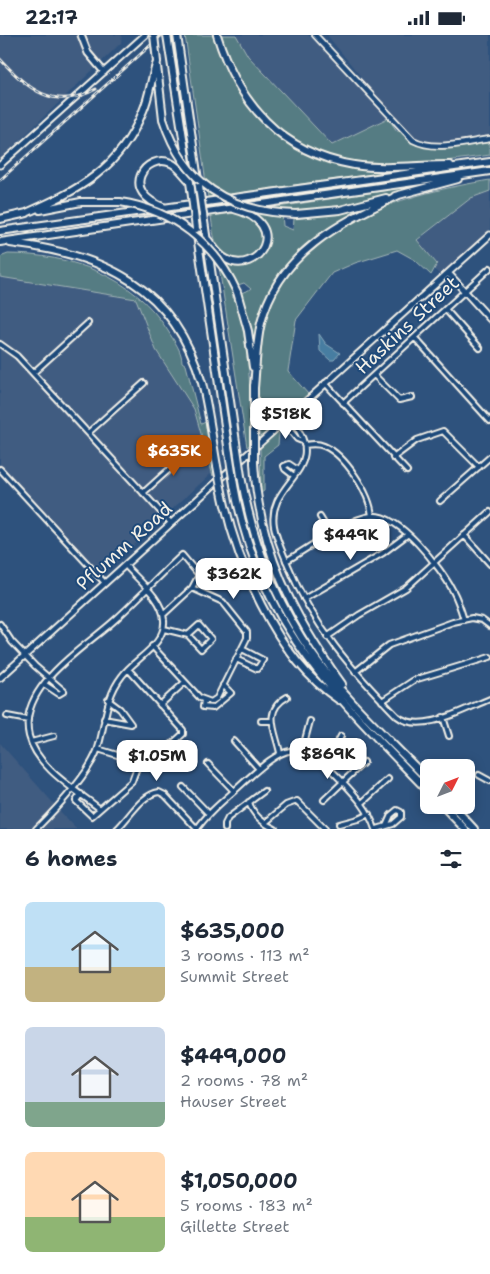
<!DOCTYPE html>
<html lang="en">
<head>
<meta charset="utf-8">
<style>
  body { margin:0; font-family:"Shantell Sans",sans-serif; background:#f6f6f7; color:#1f2937; height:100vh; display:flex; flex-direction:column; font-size:19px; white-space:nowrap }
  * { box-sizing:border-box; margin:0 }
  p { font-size:16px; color:#747a83 }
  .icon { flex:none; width:28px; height:28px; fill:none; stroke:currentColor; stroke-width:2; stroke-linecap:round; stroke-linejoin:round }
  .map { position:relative; height:794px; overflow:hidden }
  .drawer { display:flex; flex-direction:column; background:#fff; flex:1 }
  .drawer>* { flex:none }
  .needle { width:32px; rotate:48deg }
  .tools { position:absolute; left:420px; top:724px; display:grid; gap:10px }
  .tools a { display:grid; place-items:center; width:55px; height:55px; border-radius:8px; background:#fff; box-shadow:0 2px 12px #0003; font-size:25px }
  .price { position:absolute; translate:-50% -42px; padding:0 11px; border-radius:10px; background:#fff; color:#222; font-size:16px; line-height:32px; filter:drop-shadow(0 1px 2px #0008) }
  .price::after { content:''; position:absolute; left:50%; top:30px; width:15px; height:11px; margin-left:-8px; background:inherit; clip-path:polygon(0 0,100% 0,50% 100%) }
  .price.selected { background:#b45309; color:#fff }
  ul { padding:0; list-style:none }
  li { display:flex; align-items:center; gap:15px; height:125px; padding:0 25px }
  li span { display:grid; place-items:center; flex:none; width:140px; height:100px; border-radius:8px; color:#555 }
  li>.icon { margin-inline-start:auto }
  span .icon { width:60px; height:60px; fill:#fffc; stroke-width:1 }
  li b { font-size:21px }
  h2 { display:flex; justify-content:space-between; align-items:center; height:60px; padding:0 25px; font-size:21px }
  .status { display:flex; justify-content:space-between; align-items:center; height:35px; padding:0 25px; background:#fff; direction:ltr }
  .status svg { height:14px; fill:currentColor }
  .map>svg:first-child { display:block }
  .built { fill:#3f5b81 }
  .green { fill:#557c83; stroke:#a4b6b6 }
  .water { fill:#467da1; stroke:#8cabbd }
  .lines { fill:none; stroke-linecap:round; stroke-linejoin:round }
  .minor-casing { stroke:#f4f1e8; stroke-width:8 }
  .tertiary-casing { stroke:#f4f1e8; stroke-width:8 }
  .secondary-casing { stroke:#f4f1e8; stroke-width:9 }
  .motorway-casing { stroke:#f4f1e8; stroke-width:10 }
  .minor { stroke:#1f4a7a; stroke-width:4 }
  .tertiary { stroke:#1f4a7a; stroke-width:4.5 }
  .secondary { stroke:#1f4a7a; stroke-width:5 }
  .motorway { stroke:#1f4a7a; stroke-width:6 }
  .rail-casing { stroke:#f4f1e8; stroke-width:3 }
  .rail { stroke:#1f4a7a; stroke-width:1; stroke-dasharray:4; stroke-linecap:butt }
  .motorway-bridge-casing { stroke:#f4f1e8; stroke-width:10; stroke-linecap:butt }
  .motorway-bridge { stroke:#1f4a7a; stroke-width:6 }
  .labels { text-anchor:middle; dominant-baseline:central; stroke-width:4; stroke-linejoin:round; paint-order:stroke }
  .street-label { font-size:19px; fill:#f4f1e8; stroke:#1f4a7a }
</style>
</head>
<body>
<div class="status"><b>22:17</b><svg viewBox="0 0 49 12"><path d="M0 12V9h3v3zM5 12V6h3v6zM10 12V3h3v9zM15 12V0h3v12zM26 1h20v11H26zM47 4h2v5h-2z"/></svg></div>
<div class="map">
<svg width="490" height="794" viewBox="0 0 490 794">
  <rect width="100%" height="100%" fill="#2e527d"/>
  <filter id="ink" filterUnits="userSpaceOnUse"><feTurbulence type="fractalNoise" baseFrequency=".02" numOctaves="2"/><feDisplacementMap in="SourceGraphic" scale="10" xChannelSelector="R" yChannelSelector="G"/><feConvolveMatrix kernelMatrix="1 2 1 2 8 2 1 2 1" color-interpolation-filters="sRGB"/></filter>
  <g filter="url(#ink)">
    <path class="built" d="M0 0H122L121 8 0 124Z
      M236 0H308L331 20 388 83 332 110 248 21Z
      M327 0H490V102L439 109 419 105 412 101 362 47 361 42Z
      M490 156V195L440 240 434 234 437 228 417 206 471 163Z
      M0 242 136 264 156 315 194 374 212 438 167 479 22 322 0 306Z
      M0 311 19 327 163 483 102 540 0 431Z
      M0 708 55 770 32 794H0Z
      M57 773 77 794H39Z"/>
    <path class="green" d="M185 0H213L239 58 266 90 287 106 324 125 410 134 208 162Z
      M221 0H236L248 21 332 110 388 83 397 96H400C425 122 458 110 490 106V120C448 126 400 133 357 128 286 119 240 65 221 0Z
      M490 145V156L471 163 417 205 437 229 431 240 415 225 397 215 355 228 332 238 296 285 288 336 308 359 260 404C258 362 254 312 269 272 299 186 411 158 490 145Z
      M421 150V152L340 172 282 177 283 191 293 195 294 184 363 175C304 207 265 238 255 309L241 258 251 254 244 248 232 252 233 263H235C250 312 251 359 251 409L247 412 219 232 223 225 236 230 262 218 264 188 252 176Z
      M236 178C263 183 274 217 247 224 243 226 236 225 231 225 213 210 214 203 211 181Z
      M8 219C70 219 134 241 168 296 174 306 182 316 182 327L186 330 201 389 206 387 214 439 213 441 194 374 156 315 136 264 0 242V222Z
      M282 391 286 392 279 398 278 410 264 421V456L261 458 260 410Z"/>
    <path class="water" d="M319 299 326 309 340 318 334 325H330L320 316Z"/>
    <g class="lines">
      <g class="minor-casing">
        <path id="minor" d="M446 275 480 313
          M415 303 490 386
          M0 309 17 321 171 488
          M33 338 88 288
          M374 340 399 365 412 362
          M325 348 407 436
          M343 368 490 233
          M289 382C335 435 266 445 274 491 276 504 283 518 288 530 312 590 353 636 397 681 421 700 464 674 490 664
          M283 387 297 404 302 406
          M88 398 144 348
          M304 410C311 409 317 408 324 411 345 420 370 458 372 481
          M393 423 417 405 443 396 479 432
          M0 434 105 548
          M294 441 285 434 284 431 289 429 298 435
          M143 458 193 413
          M440 466 490 422
          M320 482 331 500
          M464 500 490 529
          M286 526C306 515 349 483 371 481 399 478 441 533 453 556 458 565 461 575 464 585
          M304 564 383 518 407 500
          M0 589 12 607 35 631 64 656 59 659 44 649
          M164 594 188 600 201 614 211 604 199 590 188 600
          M327 602 359 580 406 553 490 477
          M152 611 200 663 211 667 217 663 247 603V597L223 567 192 553
          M236 624 257 634 263 625 242 614
          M355 637 389 610 453 587 472 583 482 585 490 591
          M204 665 203 672 213 673 231 658 223 650
          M382 666 414 645 490 622
          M160 670 185 647
          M7 681 28 685
          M443 682 449 701
          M104 684 131 689 120 674 108 665
          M261 686H271
          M234 706 259 734
          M31 707 54 701
          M98 714 146 729 151 728 183 699V695L128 634
          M302 716 310 686
          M280 718C276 697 262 676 287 662
          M139 727 132 746 100 774C76 755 37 733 29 701 17 651 86 612 116 584 139 563 159 541 182 520L199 540 192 553 164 579
          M323 727 334 715 341 701
          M208 729 234 756
          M479 740 490 746
          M183 752 209 779
          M81 759 76 766 92 781 100 774
          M324 765 364 727
          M249 767C252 779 264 789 275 794
          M362 768 388 744
          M265 788 286 770 297 766 325 794
          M339 789 358 784 369 779
          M36 794C54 776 88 740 97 716 106 690 104 664 122 641 135 623 166 610 164 585 163 564 138 545 125 530
          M117 794C129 783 142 759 159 757L165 760 197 794C209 776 227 763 243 748 284 711 298 700 340 744 355 760 368 773 375 794
          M225 794V789L228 783 264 756
          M377 794 393 789 401 782V777L397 775 391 780 386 791"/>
      </g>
      <g class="tertiary-casing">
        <path id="tertiary" d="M315 0 413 105C436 117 466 107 490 104"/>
      </g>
      <g class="secondary-casing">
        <path id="secondary" d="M81 0 88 18 104 37
          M0 130 145 0
          M448 238 490 284
          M0 643 490 200"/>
      </g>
      <g class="motorway-casing">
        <path id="motorway" d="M167 0 191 154
          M177 0 199 152
          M217 0C238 68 281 118 354 130 385 135 419 130 450 130
          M157 31 163 84
          M395 161 458 144
          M166 173C117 157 146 117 171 128 178 131 183 139 188 144
          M40 175 81 167H120
          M24 179C79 155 120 134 143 76 150 60 151 43 157 27
          M296 179 340 175 386 163
          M0 184 27 178
          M205 193 236 407
          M0 196 490 127
          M197 200 229 418
          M208 205C213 211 218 220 226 224 257 242 293 189 234 174
          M0 207 490 136
          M10 208C103 219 174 251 202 348 209 375 212 404 217 431
          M237 257 248 296 253 332
          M254 350V393
          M254 353C256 331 256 309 261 288 278 218 340 188 399 160
          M254 428C259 514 292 580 342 649
          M241 441C252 505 275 566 313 620 346 666 390 705 429 746
          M234 450C259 592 334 658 429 757
          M221 452C235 524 275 623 339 665
          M442 770 465 794
          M452 770 474 794"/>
      </g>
      <use href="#minor" class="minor"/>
      <use href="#tertiary" class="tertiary"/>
      <use href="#secondary" class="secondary"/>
      <use href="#motorway" class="motorway"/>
      <g class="rail-casing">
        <path id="rail" d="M0 24C28 54 54 77 96 54
          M0 145 162 0"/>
      </g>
      <use href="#rail" class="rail"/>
      <g class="motorway-bridge-casing">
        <path id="motorway-bridge" d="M154 0 157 27
          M163 84C184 149 229 177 296 179
          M199 152 205 193
          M191 154 196 194
          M120 167C173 175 215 208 237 257
          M236 407 241 441
          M229 418 234 450
          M254 428V393
          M217 431 221 452"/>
      </g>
      <use href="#motorway-bridge" class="motorway-bridge"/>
    </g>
  </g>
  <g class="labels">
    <g class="street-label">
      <text transform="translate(407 290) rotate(-43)">Haskins Street</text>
      <text transform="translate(124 511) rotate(-42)">Pflumm Road</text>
    </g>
  </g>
</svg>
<div class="tools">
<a><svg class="needle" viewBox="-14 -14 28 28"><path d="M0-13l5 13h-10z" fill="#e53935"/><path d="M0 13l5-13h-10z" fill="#747a83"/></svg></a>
</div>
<b class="price" style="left:286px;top:405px">$518K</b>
<b class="price selected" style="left:174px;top:442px">$635K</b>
<b class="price" style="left:351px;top:526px">$449K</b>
<b class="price" style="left:234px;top:565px">$362K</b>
<b class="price" style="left:328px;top:745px">$869K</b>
<b class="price" style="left:157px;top:747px">$1.05M</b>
</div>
<section class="drawer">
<h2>6 homes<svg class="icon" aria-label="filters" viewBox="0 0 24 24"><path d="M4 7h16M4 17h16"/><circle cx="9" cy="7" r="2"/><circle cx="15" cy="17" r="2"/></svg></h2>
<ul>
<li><span style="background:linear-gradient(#bfe0f5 65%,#c2b280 0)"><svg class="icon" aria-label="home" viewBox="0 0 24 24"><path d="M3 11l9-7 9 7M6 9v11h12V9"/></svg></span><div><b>$635,000</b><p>3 rooms · 113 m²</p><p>Summit Street</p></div></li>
<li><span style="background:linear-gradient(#c9d6e8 75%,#7fa58c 0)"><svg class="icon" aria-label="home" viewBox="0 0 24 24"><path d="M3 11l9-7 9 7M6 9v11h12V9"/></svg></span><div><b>$449,000</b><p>2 rooms · 78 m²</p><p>Hauser Street</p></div></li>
<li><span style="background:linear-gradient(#ffd9b3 65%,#8fb573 0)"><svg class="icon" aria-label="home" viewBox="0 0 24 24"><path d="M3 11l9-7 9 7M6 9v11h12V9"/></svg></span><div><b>$1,050,000</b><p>5 rooms · 183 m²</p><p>Gillette Street</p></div></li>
</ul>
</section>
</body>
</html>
